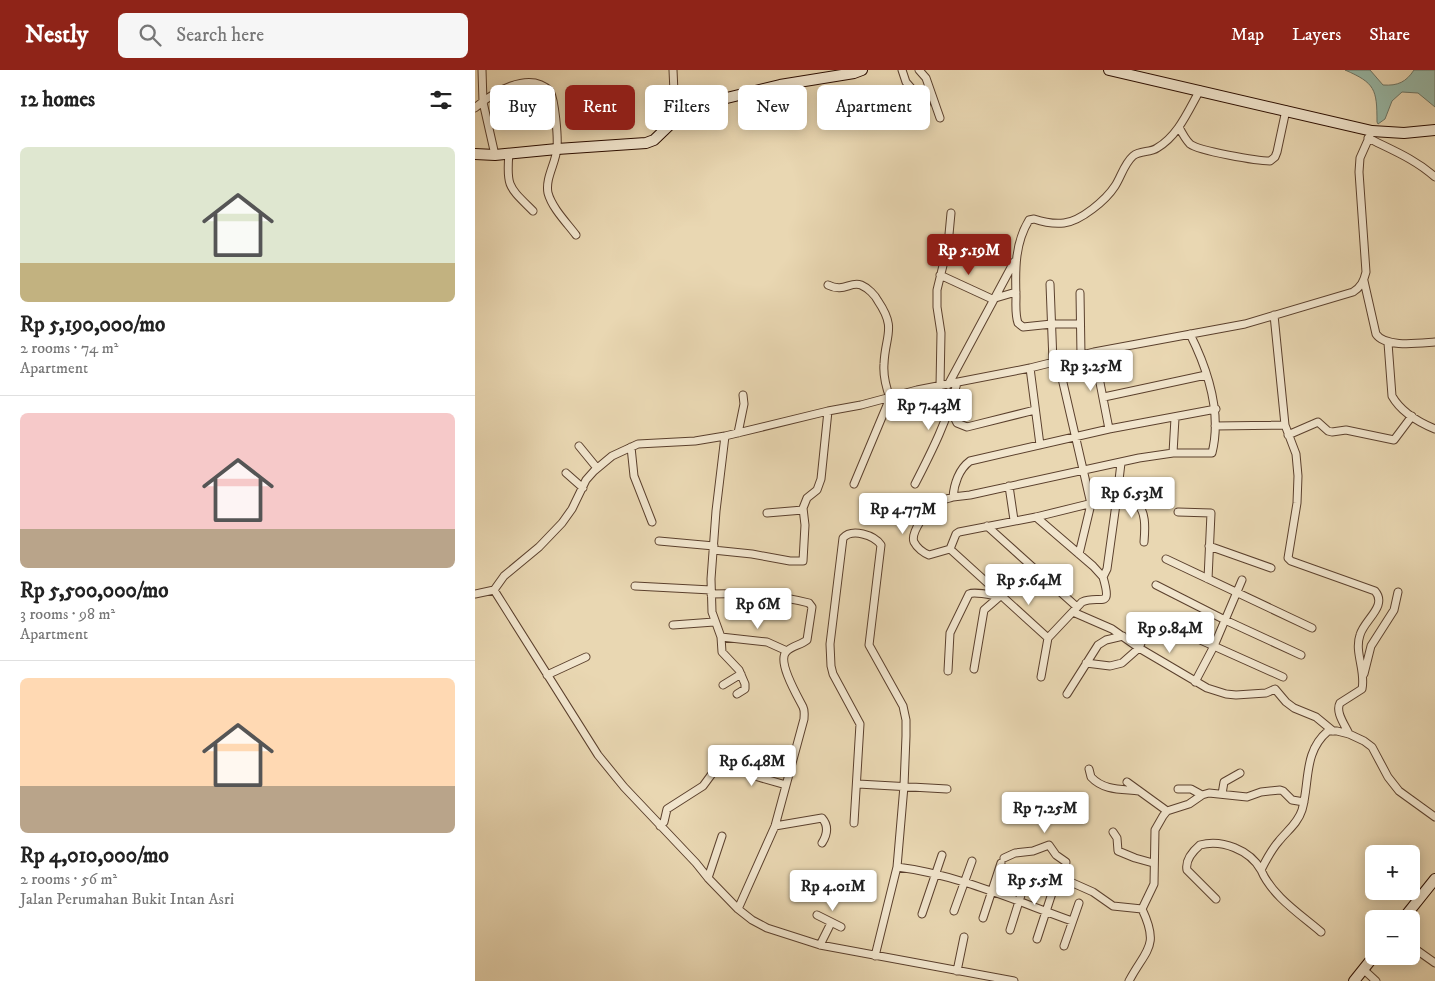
<!DOCTYPE html>
<html lang="en">
<head>
<meta charset="utf-8">
<style>
  body { margin:0; font-family:"IM FELL DW Pica",serif; background:#f6f6f6; color:#222; height:100vh; display:flex; flex-direction:column; font-size:19px; white-space:nowrap }
  * { box-sizing:border-box; margin:0 }
  p { font-size:16px; color:#767676 }
  .icon { flex:none; width:28px; height:28px; fill:none; stroke:currentColor; stroke-width:2; stroke-linecap:round; stroke-linejoin:round }
  .map { position:relative; flex:1; overflow:hidden }
  .details { display:flex; flex-direction:column; background:#fff; width:475px }
  .details>* { flex:none }
  .banner { position:absolute; left:15px; top:15px; width:475px; height:45px; display:flex; gap:10px }
  .tools { position:absolute; left:890px; top:775px; display:grid; gap:10px }
  .tools a { display:grid; place-items:center; width:55px; height:55px; border-radius:8px; background:#fff; box-shadow:0 2px 12px #0003; font-size:25px }
  .price { position:absolute; translate:-50% -42px; padding:0 11px; border-radius:5px; background:#fff; color:#222; font-size:16px; line-height:32px; filter:drop-shadow(0 1px 2px #0008) }
  .price::after { content:''; position:absolute; left:50%; top:30px; width:15px; height:11px; margin-left:-8px; background:inherit; clip-path:polygon(0 0,100% 0,50% 100%) }
  .price.active { background:#8f2418; color:#fff }
  ul { padding:0; list-style:none }
  li { display:grid; align-content:center; gap:10px; height:265px; padding:0 20px }
  li+li { border-top:1px solid #e0e0e0 }
  li span { display:grid; place-items:center; height:155px; border-radius:8px; color:#555 }
  li>.icon { margin-inline-start:auto }
  span .icon { width:90px; height:90px; fill:#fffc; stroke-width:1 }
  li b { font-size:21px }
  h2 { display:flex; justify-content:space-between; align-items:center; height:60px; padding:0 20px; font-size:21px }
  .pill { padding:0 18px; border-radius:8px; background:#fff; box-shadow:0 2px 12px #0003; font-size:18px; line-height:45px }
  .pill.active { background:#8f2418; color:#fff }
  header { display:flex; align-items:center; gap:30px; box-sizing:border-box; height:70px; padding:0 25px; background:#8f2418; color:#fff }
  header strong { font-size:24px }
  nav { display:flex; gap:28px; margin-inline-start:auto; font-size:18px }
  .search { width:350px; height:45px; background:#f6f6f6; display:flex; align-items:center; gap:12px; box-sizing:border-box; padding:0 18px; border-radius:8px; color:#767676; font-size:19px }
  main { display:flex; flex:1; min-height:0 }
  .map>svg:first-child { display:block }
  .water { fill:#98baa9; stroke:#6d7566 }
  .lines { fill:none; stroke-linecap:round; stroke-linejoin:round }
  .street-casing { stroke:#5b402d; stroke-width:9 }
  .secondary-casing { stroke:#2c0e01; stroke-width:12 }
  .street { stroke:#f1e5cd; stroke-width:7 }
  .secondary { stroke:#f1e5cd; stroke-width:10 }
</style>
</head>
<body>
<header>
<strong>Nestly</strong>
<div class="search"><svg class="icon" aria-label="search" viewBox="0 0 24 24"><circle cx="10" cy="10" r="6"/><path d="M15 15l6 6"/></svg>Search here</div>
<nav><a>Map</a><a>Layers</a><a>Share</a></nav>
</header>
<main>
<section class="details">
<h2>12 homes<svg class="icon" aria-label="filters" viewBox="0 0 24 24"><path d="M4 7h16M4 17h16"/><circle cx="9" cy="7" r="2"/><circle cx="15" cy="17" r="2"/></svg></h2>
<ul>
<li><span style="background:linear-gradient(#dfe7d0 75%,#c2b280 0)"><svg class="icon" aria-label="home" viewBox="0 0 24 24"><path d="M3 11l9-7 9 7M6 9v11h12V9"/></svg></span><div><b>Rp 5,190,000/mo</b><p>2 rooms · 74 m²</p><p>Apartment</p></div></li>
<li><span style="background:linear-gradient(#f6c9c9 75%,#b9a48a 0)"><svg class="icon" aria-label="home" viewBox="0 0 24 24"><path d="M3 11l9-7 9 7M6 9v11h12V9"/></svg></span><div><b>Rp 5,500,000/mo</b><p>3 rooms · 98 m²</p><p>Apartment</p></div></li>
<li><span style="background:linear-gradient(#ffd9b3 70%,#b9a48a 0)"><svg class="icon" aria-label="home" viewBox="0 0 24 24"><path d="M3 11l9-7 9 7M6 9v11h12V9"/></svg></span><div><b>Rp 4,010,000/mo</b><p>2 rooms · 56 m²</p><p>Jalan Perumahan Bukit Intan Asri</p></div></li>
</ul>
</section>
<div class="map">
<svg width="960" height="911" viewBox="0 0 960 911">
  <rect width="100%" height="100%" fill="#e9d7b2"/>
  <filter id="stains"><feTurbulence type="fractalNoise" baseFrequency=".004" numOctaves="4"/><feColorMatrix values="0 0 0 0 .2 0 0 0 0 .09 0 0 0 0 .02 0 0 0 .5 -.17"/></filter>
  <radialGradient id="worn" r=".72"><stop offset=".6" stop-color="#630" stop-opacity="0"/><stop offset="1" stop-color="#630" stop-opacity=".3"/></radialGradient>
  <path class="water" d="M870 0H895L908 15C923 16 931 12 939 0H960V37L943 23 927 22 917 31 910 49 903 54 902 52C902 19 900 13 870 0Z"/>
  <g class="lines">
    <g class="street-casing">
      <path id="street" d="M7 0 8 32 20 85
        M198 0 199 22 205 45
        M427 0 431 12 451 35
        M444 0 451 8 465 48
        M0 38C17 23 54 0 75 21 80 31 83 66 82 78 81 93 70 108 73 123 77 138 92 153 101 165
        M704 57C707 63 710 69 715 74 724 81 782 91 795 91L800 87 802 82 811 40
        M893 68C917 80 940 89 960 107
        M34 83C31 117 34 117 58 141
        M465 205 517 229 541 222
        M889 211 901 264C910 278 945 273 960 272
        M575 214 578 292
        M353 215C369 223 375 211 386 215 393 218 400 225 403 231 422 259 410 265 409 294 408 306 411 317 415 328L379 414
        M605 223 606 285
        M799 245 810 355 821 384 823 406 822 433 813 488 816 491 900 521C913 536 889 550 885 565 879 582 891 601 887 619L865 633C860 642 870 655 874 664
        M605 254H577L548 257 543 253C540 244 541 235 541 226 540 199 540 173 554 150L559 149C568 152 580 154 589 153 606 151 631 130 640 116 646 107 649 94 658 86 665 80 675 83 682 78 703 66 713 41 725 20
        M715 264C733 300 747 343 737 383H698L664 388 495 425 478 427C479 414 484 399 495 391L634 359 741 339
        M913 273 917 326C926 342 943 352 960 359
        M619 282 634 359
        M583 291 616 434 604 484
        M555 298 565 375
        M473 315 539 192
        M465 316 466 263 462 237V220L473 175 476 143
        M629 327 731 305
        M475 339 482 353 492 357 560 340
        M740 356 810 355
        M263 363 269 334 268 325
        M813 365 843 352 853 361 857 362 871 360 919 370 937 346
        M250 366 241 441 236 509 237 542 246 567 247 582 264 600 270 614V619L262 624
        M104 376 122 398
        M156 377 159 406 177 452
        M698 383 700 348
        M91 403 108 418
        M440 414C457 381 473 349 482 313
        M534 416 539 450
        M662 434 668 430H681
        M703 442 736 443 733 509
        M292 443 328 440
        M561 447 618 496 628 507 632 499 642 427C648 429 654 430 659 432 672 438 670 460 669 472
        M512 456 602 537
        M184 471 239 476
        M734 476 796 498
        M475 479 454 485C449 483 442 478 439 472 435 463 452 440 459 434 465 430 472 429 478 427
        M238 480 277 484 315 491H328L330 455 328 438 332 428 342 420 346 409 353 341
        M691 489 837 558
        M628 507C638 541 625 524 607 532L573 568 475 479 481 464 484 462 561 447 642 427 646 393
        M681 515 750 550 826 585
        M160 516 236 520
        M0 524 19 520
        M236 524C269 523 303 525 334 533L337 537 332 570C326 575 316 576 311 582 302 592 323 627 328 637 330 641 329 645 329 649L300 756 263 839
        M598 542 637 559 664 578 732 618 751 624 761 625 791 623 800 619 811 632 819 638 841 647 858 661
        M198 555 239 552
        M246 567 292 572 312 581
        M611 593 635 596 647 593 664 578 674 554 683 551 808 607
        M499 599 509 540 524 527
        M473 601 475 563 494 524C500 521 519 526 528 527
        M889 604 896 576 919 540 923 522
        M72 605 111 587
        M566 607 573 568
        M720 612 739 576 767 510
        M248 615 266 604
        M592 624 623 575 631 570 648 566
        M614 699 616 707C629 721 647 719 664 721
        M652 712 692 741
        M383 714 472 719
        M703 719H716L727 725
        M747 724 749 712 765 703
        M379 753 385 654 358 604 356 596 355 574 368 468C377 458 399 465 406 475L394 575 428 636 431 650V666L429 716 422 797 400 886
        M185 756 189 752 192 739 228 716 242 697 247 694 267 697 283 707 311 715
        M300 756 347 748C354 756 352 765 347 773
        M638 762 642 768 643 781 660 788 678 793
        M529 788 540 783 558 781 574 775 581 785 591 792 589 807 591 810 618 822 638 836 667 839
        M422 797C481 804 541 831 597 851
        M786 800C797 826 825 844 846 862
        M233 808 247 766
        M741 829 712 800C710 790 718 781 725 775 747 769 775 780 786 800 791 790 797 779 804 771 812 761 823 753 827 740 835 712 828 682 853 661H862L874 664 889 671 897 677 913 707 924 721 960 747
        M479 841 497 791
        M447 844 467 785
        M342 845 366 857
        M508 848 526 793
        M535 860 553 803
        M562 869 581 811
        M345 875 356 853
        M589 876 604 833
        M936 876 960 893
        M888 899 901 911
        M482 901 489 867
        M539 911 345 875 292 858 277 850 263 839 233 808 221 793 149 717 123 685 19 520 29 506 64 477 87 453 97 439 111 410 119 401 137 386 163 374 220 371 250 366 353 341 386 335 442 320 555 298 619 282 770 254 878 222C886 217 889 211 891 202L884 102 885 88 897 61
        M654 911C671 879 685 877 667 839L679 814 680 760 688 746 692 741 714 734 727 725 734 723 772 727 786 722 805 720 808 721 817 730 829 732"/>
    </g>
    <g class="secondary-casing">
      <path id="secondary" d="M634 0 897 61 929 63 960 60
        M0 84 20 85 82 79 171 73 179 70 205 45 219 36 305 15 379 3 387 0
        M928 849 960 809
        M879 911 899 886"/>
    </g>
    <use href="#street" class="street"/>
    <use href="#secondary" class="secondary"/>
  </g>
  <rect width="100%" height="100%" filter="url(#stains)"/>
  <rect width="100%" height="100%" fill="url(#worn)"/>
</svg>
<div class="tools">
<a>+</a>
<a>−</a>
</div>
<b class="price active" style="left:494px;top:206px">Rp 5.19M</b>
<b class="price" style="left:616px;top:322px">Rp 3.25M</b>
<b class="price" style="left:454px;top:361px">Rp 7.43M</b>
<b class="price" style="left:657px;top:449px">Rp 6.53M</b>
<b class="price" style="left:428px;top:465px">Rp 4.77M</b>
<b class="price" style="left:554px;top:536px">Rp 5.64M</b>
<b class="price" style="left:283px;top:560px">Rp 6M</b>
<b class="price" style="left:695px;top:584px">Rp 9.84M</b>
<b class="price" style="left:277px;top:717px">Rp 6.48M</b>
<b class="price" style="left:570px;top:764px">Rp 7.25M</b>
<b class="price" style="left:560px;top:836px">Rp 5.5M</b>
<b class="price" style="left:358px;top:842px">Rp 4.01M</b>
<div class="banner">
<a class="pill">Buy</a>
<a class="pill active">Rent</a>
<a class="pill">Filters</a>
<a class="pill">New</a>
<a class="pill">Apartment</a>
</div>
</div>
</main>
</body>
</html>
